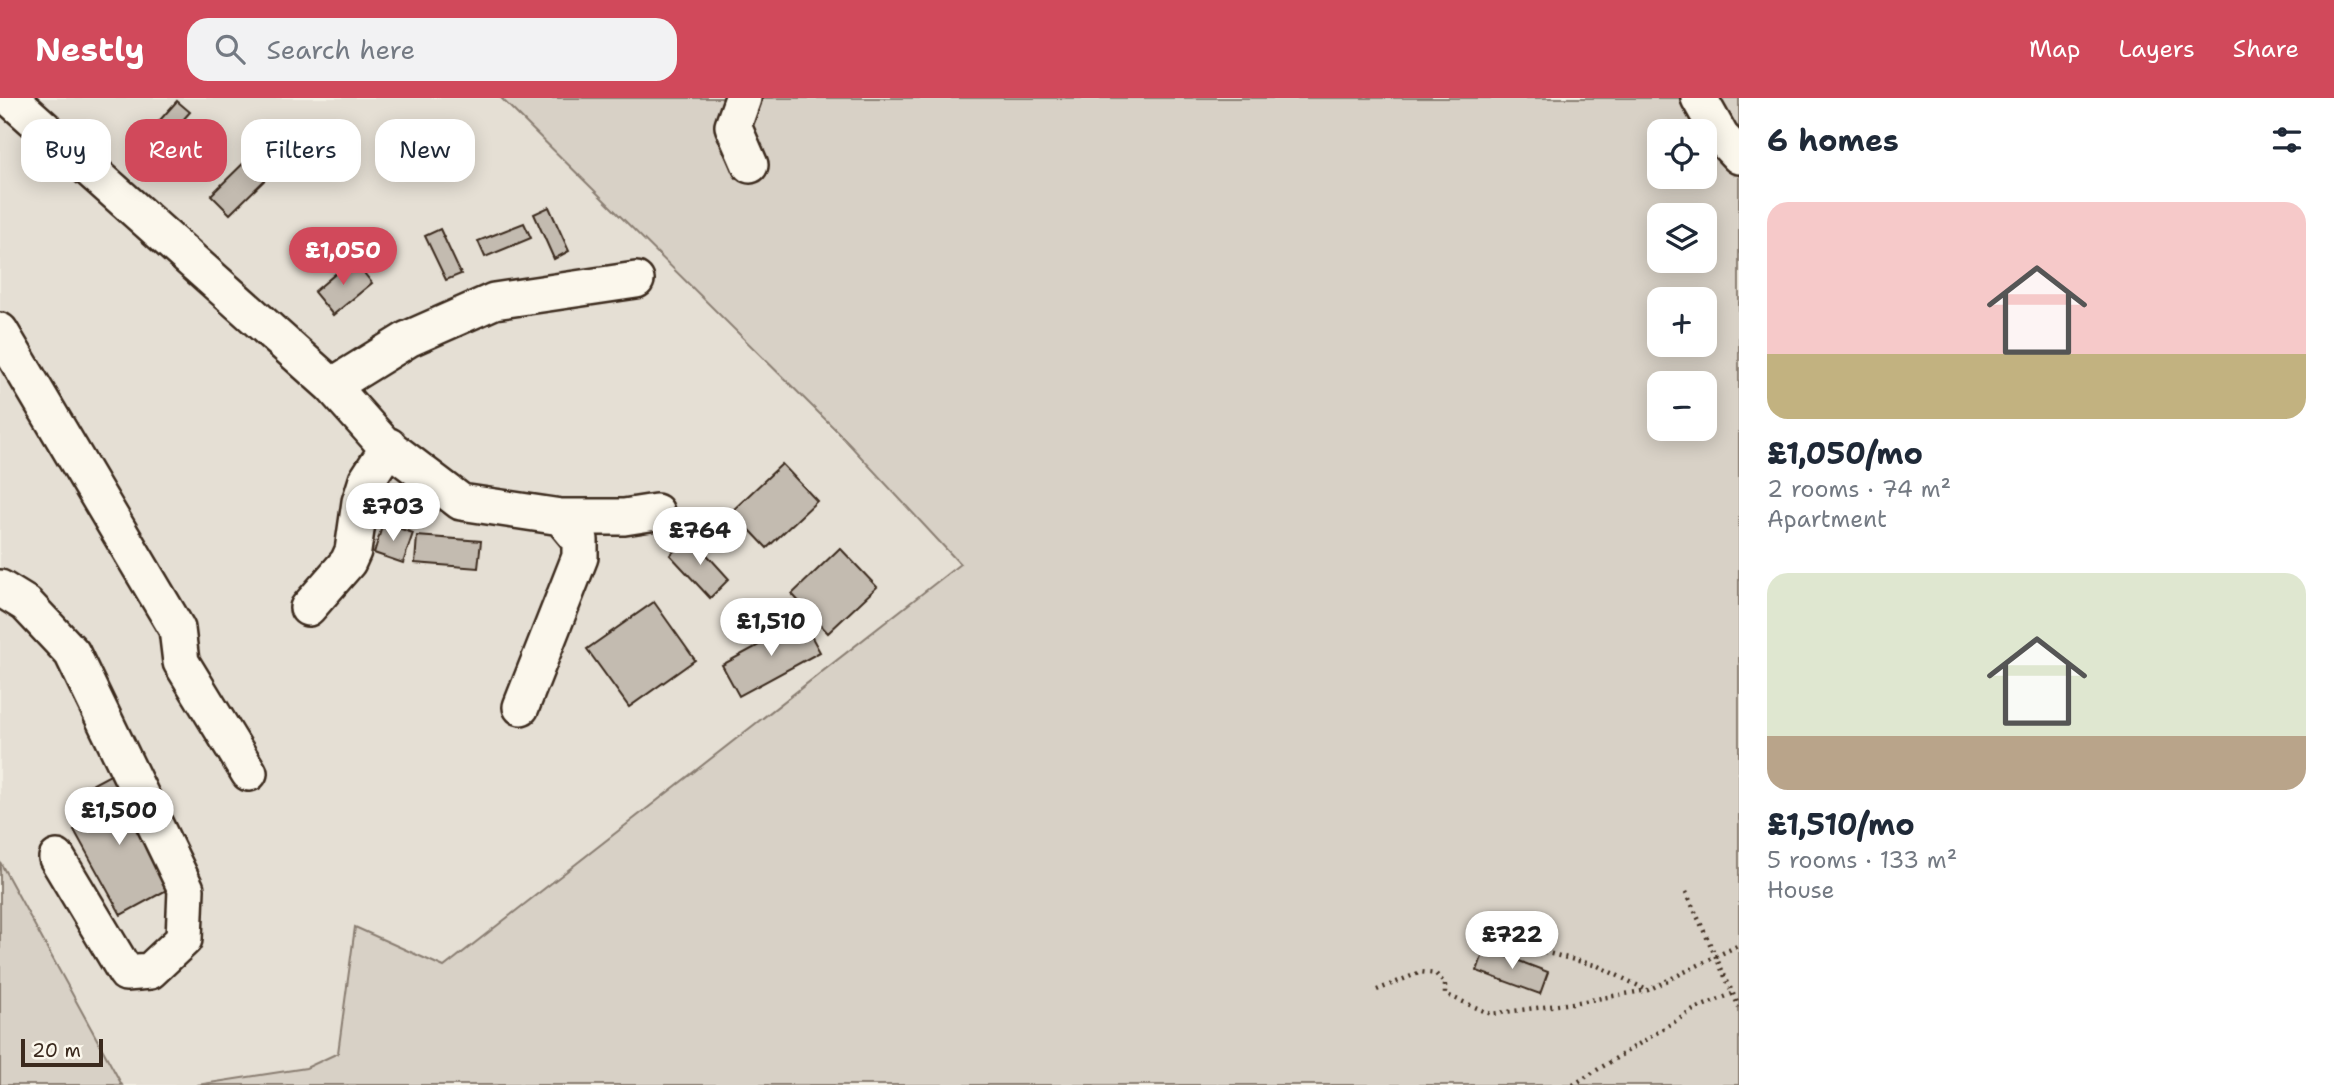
<!DOCTYPE html>
<html lang="en">
<head>
<meta charset="utf-8">
<style>
  body { margin:0; font-family:"Shantell Sans",sans-serif; background:#f2f2f3; color:#1f2937; height:100vh; display:flex; flex-direction:column; font-size:26px; white-space:nowrap }
  * { box-sizing:border-box; margin:0 }
  p { font-size:23px; color:#747a83 }
  .icon { flex:none; width:38px; height:38px; fill:none; stroke:currentColor; stroke-width:2; stroke-linecap:round; stroke-linejoin:round }
  .map { position:relative; flex:1; overflow:hidden }
  .details { display:flex; flex-direction:column; background:#fff; width:595px }
  .details>* { flex:none }
  .hud { position:absolute; left:21px; top:21px; width:665px; height:63px; display:flex; gap:14px }
  .buttons { position:absolute; left:1647px; top:21px; display:grid; gap:14px }
  .buttons a { display:grid; place-items:center; width:70px; height:70px; border-radius:14px; background:#fff; box-shadow:0 4px 18px #0003; font-size:35px }
  .scale { position:absolute; left:21px; bottom:18px; width:82px; box-sizing:border-box; padding-left:7px; border:4px solid #3b2a1e; border-top:0; font-size:19px; line-height:24px; white-space:nowrap; color:#3b2a1e; -webkit-text-stroke:5px #fbf7ec; paint-order:stroke }
  .price { position:absolute; translate:-50% -60px; padding:0 16px; border-radius:24px; background:#fff; color:#222; font-size:23px; line-height:46px; filter:drop-shadow(0 2px 4px #0008) }
  .price::after { content:''; position:absolute; left:50%; top:42px; width:21px; height:16px; margin-left:-10px; background:inherit; clip-path:polygon(0 0,100% 0,50% 100%) }
  .price.selected { background:#d1495b; color:#fff }
  ul { padding:0; list-style:none }
  li { display:grid; align-content:center; gap:14px; height:371px; padding:0 28px }
  li span { display:grid; place-items:center; height:217px; border-radius:21px; color:#555 }
  li>.icon { margin-inline-start:auto }
  span .icon { width:126px; height:126px; fill:#fffc; stroke-width:1 }
  li b { font-size:30px }
  h2 { display:flex; justify-content:space-between; align-items:center; height:84px; padding:0 28px; font-size:30px }
  .tag { padding:0 24px; border-radius:21px; background:#fff; box-shadow:0 4px 18px #0003; font-size:24px; line-height:63px }
  .tag.selected { background:#d1495b; color:#fff }
  header { display:flex; align-items:center; gap:42px; box-sizing:border-box; height:98px; padding:0 35px; background:#d1495b; color:#fff }
  header strong { font-size:33px }
  nav { display:flex; gap:38px; margin-inline-start:auto; font-size:24px }
  .search { width:490px; height:63px; background:#f2f2f3; display:flex; align-items:center; gap:18px; box-sizing:border-box; padding:0 24px; border-radius:21px; color:#747a83; font-size:26px }
  main { display:flex; flex:1; min-height:0 }
  .map>svg:first-child { display:block }
  .built { fill:#e5dfd4 }
  .green { fill:#d8d1c6; stroke:#8a7e72; stroke-width:2; fill-rule:evenodd }
  .building { fill:#c3bbb0; stroke:#3b2a1e; stroke-width:2 }
  .lines { fill:none; stroke-linecap:round; stroke-linejoin:round }
  .minor-casing { stroke:#3b2a1e; stroke-width:40 }
  .path { stroke:#3b2a1e; stroke-width:4.5; stroke-dasharray:2 5; stroke-linecap:butt }
  .minor { stroke:#fbf7ec; stroke-width:35 }
</style>
</head>
<body>
<header>
<strong>Nestly</strong>
<div class="search"><svg class="icon" aria-label="search" viewBox="0 0 24 24"><circle cx="10" cy="10" r="6"/><path d="M15 15l6 6"/></svg>Search here</div>
<nav><a>Map</a><a>Layers</a><a>Share</a></nav>
</header>
<main>
<div class="map">
<svg width="1739" height="987" viewBox="0 0 1739 987">
  <rect width="100%" height="100%" fill="#f3efe4"/>
  <filter id="ink" filterUnits="userSpaceOnUse"><feTurbulence type="fractalNoise" baseFrequency=".0143" numOctaves="2"/><feDisplacementMap in="SourceGraphic" scale="14" xChannelSelector="R" yChannelSelector="G"/><feConvolveMatrix kernelMatrix="1 2 1 2 8 2 1 2 1" color-interpolation-filters="sRGB"/></filter>
  <g filter="url(#ink)">
    <path class="built" d="M0 0H501L818 316 960 466 443 869 355 830 339 955 306 970 197 987H122L0 764Z"/>
    <path class="green" d="M501 0H1739V987H197L306 970 338 955 355 829 444 869 960 466 835 331ZM1659 33H1704V79H1659ZM1659 117H1704V163H1659ZM1659 201H1704V247H1659ZM1659 285H1704V331H1659Z
      M0 764 122 987H0Z"/>
    <path class="building" d="M177 3 190 14 157 51 144 40Z
      M261 48 280 67 230 116 211 97Z
      M549 109 569 153 554 161 534 116Z
      M524 125 531 140 485 159 478 143Z
      M440 131 461 176 446 182 425 138Z
      M353 161 372 185 333 217 314 194Z
      M782 366 817 403 767 450 732 413Z
      M383 425 413 435 403 465 374 455Z
      M417 438 481 443 478 470 415 465Z
      M690 438 729 481 710 500 670 457Z
      M840 450 877 489 828 535 792 496Z
      M654 504 695 562 629 609 587 551Z
      M803 523 820 554 739 598 722 567Z
      M112 676 174 788 121 817 74 732 88 724 73 697Z
      M1485 850 1548 874 1540 896 1477 873Z"/>
    <g class="lines">
      <g class="minor-casing">
        <path id="minor" d="M10 0 332 288 382 344 461 404 561 419H624L656 414
          M743 0 733 28 750 67
          M1699 0 1721 39 1739 58
          M0 233 177 531 181 564 249 675
          M332 288 408 241 494 203 636 182
          M0 490 26 506 72 555 186 791 184 841 150 873 126 875 57 760
          M308 510 348 464 353 453 360 404 367 382 389 348
          M521 609 580 459V442L561 419"/>
      </g>
      <path class="path" d="M1686 794 1739 909
        M1544 854 1598 868 1647 892
        M1377 892 1421 874 1436 876 1445 886V896L1491 916 1573 905 1648 892 1739 847
        M1573 987 1695 911 1732 896"/>
      <use href="#minor" class="minor"/>
    </g>
  </g>
</svg>
<div class="buttons">
<a><svg class="icon" aria-label="locate" viewBox="0 0 24 24"><circle cx="12" cy="12" r="6"/><path d="M12 2v4M12 18v4M2 12h4M18 12h4"/></svg></a>
<a><svg class="icon" aria-label="layers" viewBox="0 0 24 24"><path d="M12 4l9 5-9 5-9-5zM3 14l9 5 9-5"/></svg></a>
<a>+</a>
<a>−</a>
</div>
<div class="scale">20 m</div>
<b class="price selected" style="left:343px;top:189px">£1,050</b>
<b class="price" style="left:393px;top:445px">£703</b>
<b class="price" style="left:700px;top:469px">£764</b>
<b class="price" style="left:771px;top:560px">£1,510</b>
<b class="price" style="left:119px;top:749px">£1,500</b>
<b class="price" style="left:1512px;top:873px">£722</b>
<div class="hud">
<a class="tag">Buy</a>
<a class="tag selected">Rent</a>
<a class="tag">Filters</a>
<a class="tag">New</a>
</div>
</div>
<section class="details">
<h2>6 homes<svg class="icon" aria-label="filters" viewBox="0 0 24 24"><path d="M4 7h16M4 17h16"/><circle cx="9" cy="7" r="2"/><circle cx="15" cy="17" r="2"/></svg></h2>
<ul>
<li><span style="background:linear-gradient(#f6c9c9 70%,#c2b280 0)"><svg class="icon" aria-label="home" viewBox="0 0 24 24"><path d="M3 11l9-7 9 7M6 9v11h12V9"/></svg></span><div><b>£1,050/mo</b><p>2 rooms · 74 m²</p><p>Apartment</p></div></li>
<li><span style="background:linear-gradient(#dfe7d0 75%,#b9a48a 0)"><svg class="icon" aria-label="home" viewBox="0 0 24 24"><path d="M3 11l9-7 9 7M6 9v11h12V9"/></svg></span><div><b>£1,510/mo</b><p>5 rooms · 133 m²</p><p>House</p></div></li>
</ul>
</section>
</main>
</body>
</html>
